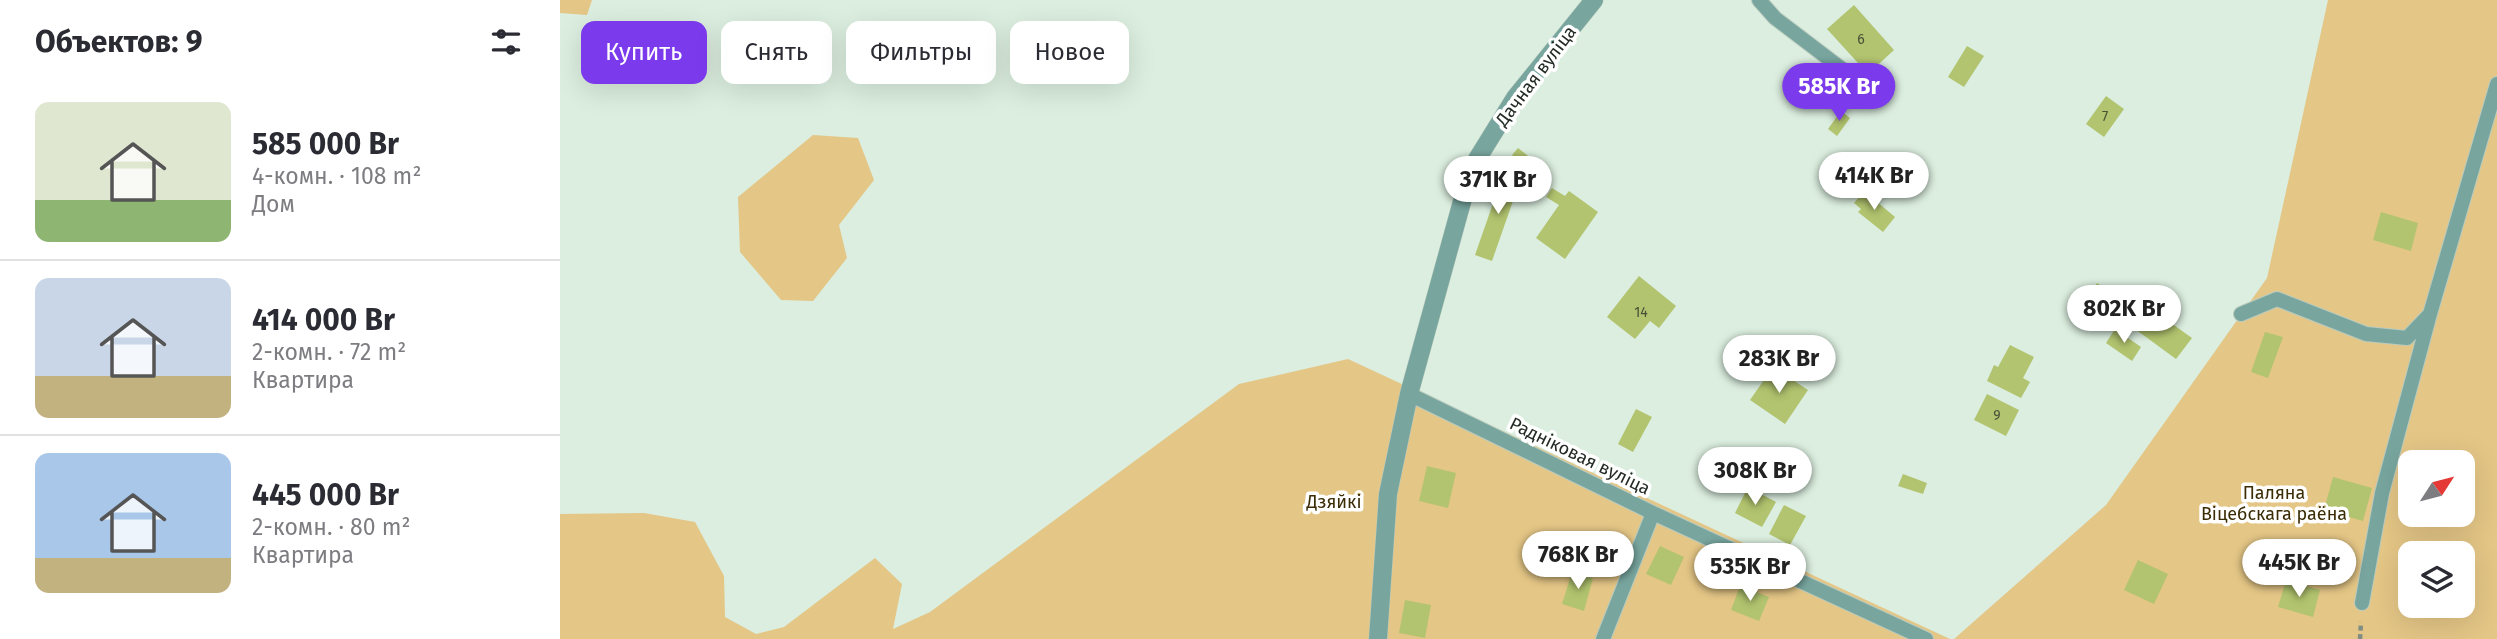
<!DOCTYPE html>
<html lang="ru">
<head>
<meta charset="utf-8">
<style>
  body { margin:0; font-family:"Fira Sans",sans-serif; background:#f7f7f7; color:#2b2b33; height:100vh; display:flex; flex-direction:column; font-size:26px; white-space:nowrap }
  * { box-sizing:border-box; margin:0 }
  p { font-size:23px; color:#7c7c81 }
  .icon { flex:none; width:38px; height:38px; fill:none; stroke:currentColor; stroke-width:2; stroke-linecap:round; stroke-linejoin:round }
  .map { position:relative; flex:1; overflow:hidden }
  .details { display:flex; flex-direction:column; background:#fff; width:560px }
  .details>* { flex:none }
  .guide { position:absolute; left:21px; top:21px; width:665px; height:63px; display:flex; gap:14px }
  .needle { width:46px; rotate:54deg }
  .tools { position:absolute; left:1838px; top:450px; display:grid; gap:14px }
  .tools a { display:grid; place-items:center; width:77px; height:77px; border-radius:14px; background:#fff; box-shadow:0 7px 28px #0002; font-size:35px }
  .price { position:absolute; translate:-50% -60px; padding:0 16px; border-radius:24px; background:#fff; color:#222; font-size:23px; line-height:46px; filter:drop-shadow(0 2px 4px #0008) }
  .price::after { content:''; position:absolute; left:50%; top:42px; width:21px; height:16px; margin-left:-10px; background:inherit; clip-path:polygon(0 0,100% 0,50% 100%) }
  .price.current { background:#7c3aed; color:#fff }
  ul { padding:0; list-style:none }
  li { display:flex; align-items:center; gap:21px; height:175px; padding:0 35px }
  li+li { border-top:2px solid #e1e1e2 }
  li span { display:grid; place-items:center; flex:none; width:196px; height:140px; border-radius:14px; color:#555 }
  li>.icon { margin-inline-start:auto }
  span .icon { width:84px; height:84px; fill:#fffc; stroke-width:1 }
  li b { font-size:30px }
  h2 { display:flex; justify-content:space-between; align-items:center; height:84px; padding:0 35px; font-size:30px }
  .chip { padding:0 24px; border-radius:14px; background:#fff; box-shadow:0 7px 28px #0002; font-size:24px; line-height:63px }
  .chip.current { background:#7c3aed; color:#fff }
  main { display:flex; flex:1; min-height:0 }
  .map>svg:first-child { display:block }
  .green { fill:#e4c686; fill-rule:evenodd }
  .building { fill:#b2c46f }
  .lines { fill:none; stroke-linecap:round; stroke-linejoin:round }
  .lane-casing { stroke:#bacbbe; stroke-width:16 }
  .street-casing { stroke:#bacbbe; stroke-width:19 }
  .path { stroke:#808d82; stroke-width:4.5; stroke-dasharray:5 3.5; stroke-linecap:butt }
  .lane { stroke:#78a69f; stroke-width:14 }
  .street { stroke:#78a69f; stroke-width:18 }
  .labels { text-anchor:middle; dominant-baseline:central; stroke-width:7; stroke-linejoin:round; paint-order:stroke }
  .number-label { font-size:14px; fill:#485138 }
  .street-label { font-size:18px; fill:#242b25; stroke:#fff }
  .park-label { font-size:18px; fill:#3b2c06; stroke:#fff }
</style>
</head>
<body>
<main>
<section class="details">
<h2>Объектов: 9<svg class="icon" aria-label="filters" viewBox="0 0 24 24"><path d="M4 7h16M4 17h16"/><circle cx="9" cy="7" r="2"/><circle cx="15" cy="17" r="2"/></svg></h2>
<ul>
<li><span style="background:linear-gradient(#dfe7d0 70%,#8fb573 0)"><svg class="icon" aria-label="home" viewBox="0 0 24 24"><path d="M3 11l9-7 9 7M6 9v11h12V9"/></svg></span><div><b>585 000 Br</b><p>4-комн. · 108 m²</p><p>Дом</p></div></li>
<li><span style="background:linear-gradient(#c9d6e8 70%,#c2b280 0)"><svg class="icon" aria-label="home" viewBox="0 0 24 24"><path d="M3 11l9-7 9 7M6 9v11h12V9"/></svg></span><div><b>414 000 Br</b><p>2-комн. · 72 m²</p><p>Квартира</p></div></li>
<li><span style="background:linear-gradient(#a9c7e8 75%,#c2b280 0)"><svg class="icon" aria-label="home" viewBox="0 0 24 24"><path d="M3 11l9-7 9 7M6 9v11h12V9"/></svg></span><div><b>445 000 Br</b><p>2-комн. · 80 m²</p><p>Квартира</p></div></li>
</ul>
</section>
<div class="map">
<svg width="1937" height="639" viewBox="0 0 1937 639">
  <rect width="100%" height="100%" fill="#dbeedf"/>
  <path class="green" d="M0 0H32L27 15 0 13Z
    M1768 0H1937V639H1394L1546 505 1707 278ZM1850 462H1902V514H1850ZM1850 553H1902V606H1850Z
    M253 135 298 138 314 180 279 225 287 258 253 301 221 300 180 252 178 197Z
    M788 359 1390 639H0V514L84 513 135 522 164 576 165 617 196 634 224 627 315 558 342 584 333 629 370 612 679 384Z"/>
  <path class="building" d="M1294 5 1334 50 1308 74 1267 29Z
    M1407 46 1424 56 1404 87 1388 77Z
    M1546 96 1564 109 1544 137 1526 124Z
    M1281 111 1290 118 1277 136 1268 129Z
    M958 148 986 170 981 177 952 155Z
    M944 172 961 178 932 261 915 255Z
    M992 188 1005 196 1009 191 1038 212 1005 259 976 238 999 205 986 197Z
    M1304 191 1335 217 1323 232 1298 212 1301 209 1294 203Z
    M1821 212 1858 223 1851 251 1813 240Z
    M1079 276 1116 306 1099 328 1090 321 1075 339 1047 317Z
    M1537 283 1563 301 1549 322 1522 305Z
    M1590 308 1632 338 1616 359 1575 329Z
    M1555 329 1581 347 1572 361 1546 343Z
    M1705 332 1723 337 1708 378 1691 372Z
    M1450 345 1474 357 1463 378 1470 382 1461 398 1427 381 1434 365 1438 367Z
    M1213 367 1248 390 1225 424 1190 400Z
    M1427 394 1459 410 1446 436 1414 420Z
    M1076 409 1092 417 1073 452 1058 444Z
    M867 466 896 473 888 508 859 501Z
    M1343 474 1367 483 1363 494 1338 486Z
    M1773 477 1812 488 1803 521 1764 510Z
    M1188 487 1216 502 1202 527 1175 513Z
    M1224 505 1246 516 1230 545 1209 534Z
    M1100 546 1124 557 1111 585 1086 574Z
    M1578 560 1608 574 1594 604 1564 590Z
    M1012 572 1033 578 1024 611 1002 604Z
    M1726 580 1760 590 1753 617 1718 607Z
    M1180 586 1209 597 1199 621 1171 610Z
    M845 600 871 605 865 638 839 633Z"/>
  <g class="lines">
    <g class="lane-casing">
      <path id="lane" d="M1199 0 1215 18 1286 72
        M1681 314 1717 299 1806 334 1847 338 1869 315
        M849 394 1093 513 1366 639
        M1802 603 1822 493 1870 314 1937 84
        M1043 639 1093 513"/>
    </g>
    <g class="street-casing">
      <path id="street" d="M818 639 828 494 849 394 911 169 955 98 1034 0"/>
    </g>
    <path class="path" d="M1800 639 1801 622"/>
    <use href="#lane" class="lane"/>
    <use href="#street" class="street"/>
  </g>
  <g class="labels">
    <g class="number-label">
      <text x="1301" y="39">6</text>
      <text x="1545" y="116">7</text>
      <text x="1081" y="312">14</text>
      <text x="1437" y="415">9</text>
    </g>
    <g class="street-label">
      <text transform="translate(976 76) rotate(-53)">Дачная вуліца</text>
      <text transform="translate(1020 456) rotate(26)">Радніковая вуліца</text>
    </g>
    <g class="park-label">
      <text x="1714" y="493">Паляна<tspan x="1714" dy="21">Віцебскага раёна</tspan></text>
      <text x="774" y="502">Дзяйкі</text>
    </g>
  </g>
</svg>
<div class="tools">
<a><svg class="needle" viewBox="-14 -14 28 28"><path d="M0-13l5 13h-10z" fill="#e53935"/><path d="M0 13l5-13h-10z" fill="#7c7c81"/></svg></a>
<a><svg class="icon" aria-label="layers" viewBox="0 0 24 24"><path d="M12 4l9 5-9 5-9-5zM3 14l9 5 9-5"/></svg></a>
</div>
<b class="price current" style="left:1279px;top:123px">585K Br</b>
<b class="price" style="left:1314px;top:212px">414K Br</b>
<b class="price" style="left:938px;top:216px">371K Br</b>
<b class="price" style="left:1564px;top:345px">802K Br</b>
<b class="price" style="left:1219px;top:395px">283K Br</b>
<b class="price" style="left:1195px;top:507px">308K Br</b>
<b class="price" style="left:1018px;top:591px">768K Br</b>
<b class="price" style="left:1739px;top:599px">445K Br</b>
<b class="price" style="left:1190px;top:603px">535K Br</b>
<div class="guide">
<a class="chip current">Купить</a>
<a class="chip">Снять</a>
<a class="chip">Фильтры</a>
<a class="chip">Новое</a>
</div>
</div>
</main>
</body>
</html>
